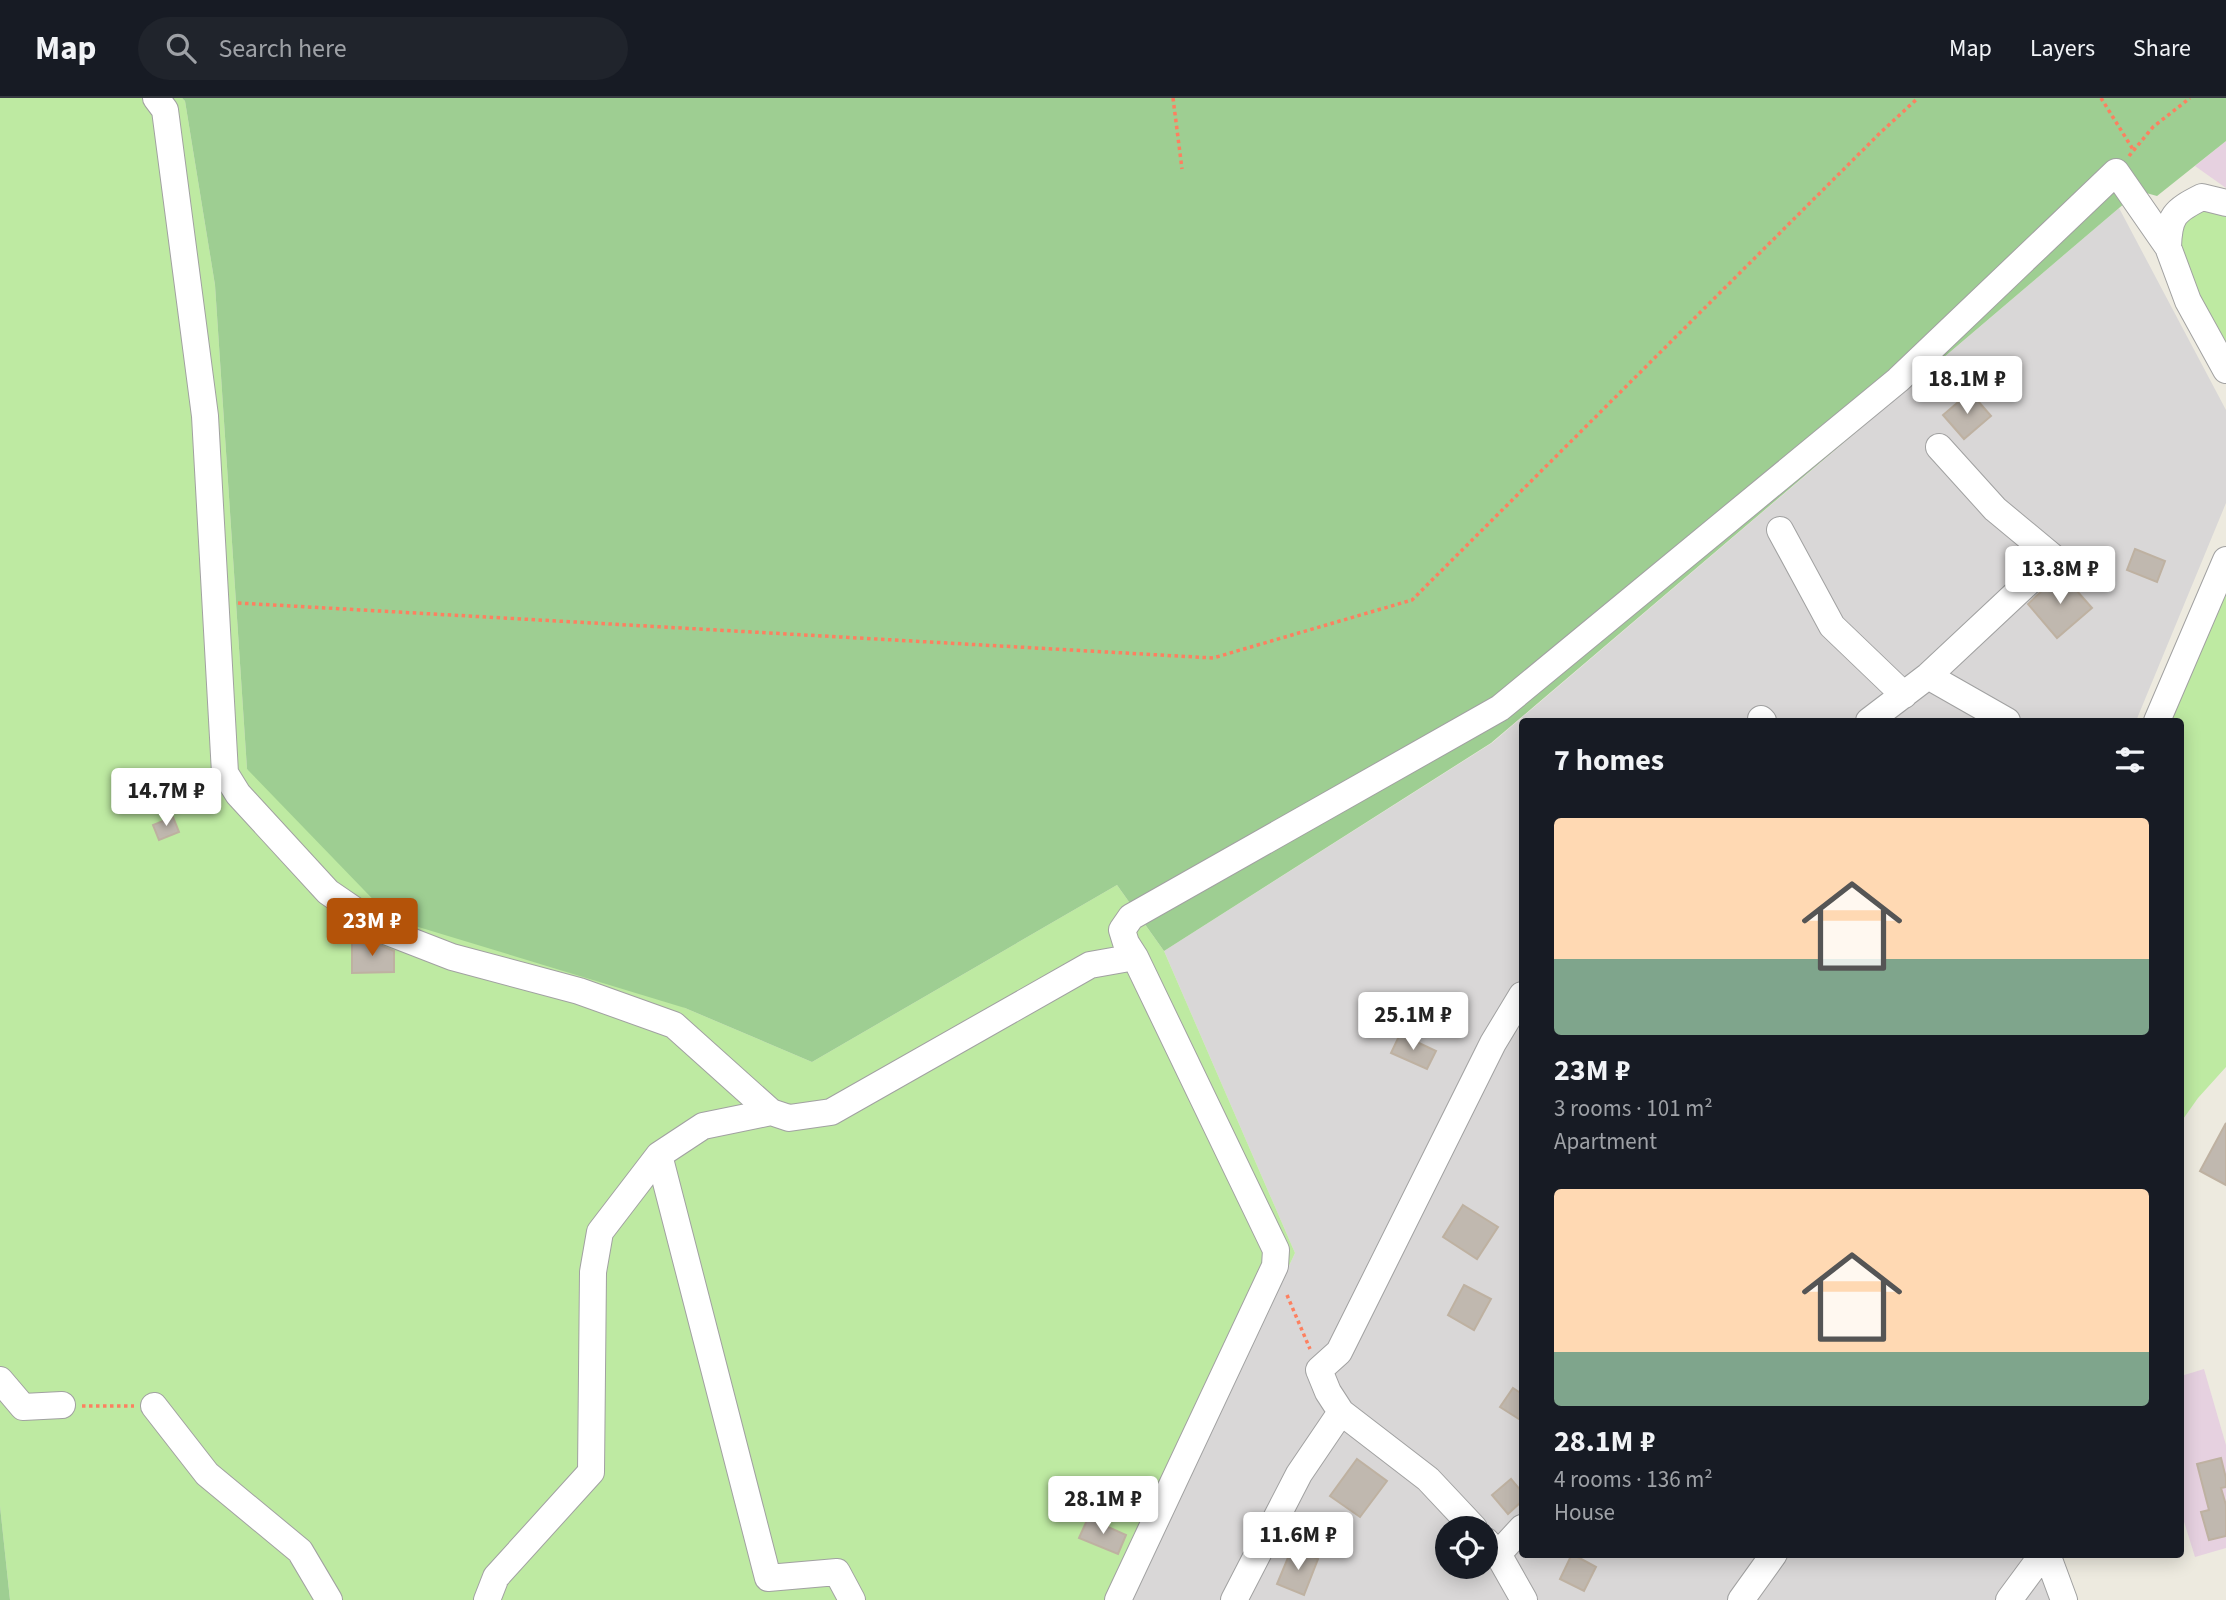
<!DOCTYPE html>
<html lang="en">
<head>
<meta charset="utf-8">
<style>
  body { margin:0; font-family:"Source Sans 3",sans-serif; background:#20242c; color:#f1f3f6; height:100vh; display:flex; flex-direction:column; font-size:26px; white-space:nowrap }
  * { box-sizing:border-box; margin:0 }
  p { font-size:23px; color:#9ea1a6 }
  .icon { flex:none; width:38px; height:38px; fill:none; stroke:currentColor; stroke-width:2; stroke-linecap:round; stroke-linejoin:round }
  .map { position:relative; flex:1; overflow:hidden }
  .panel { position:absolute; left:1519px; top:620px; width:665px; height:840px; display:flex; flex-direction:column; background:#171b24; border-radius:7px; box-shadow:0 4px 18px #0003 }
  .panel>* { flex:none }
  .fabs { position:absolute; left:1435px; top:1418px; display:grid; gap:14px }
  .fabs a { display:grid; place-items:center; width:63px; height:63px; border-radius:50%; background:#171b24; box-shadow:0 4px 18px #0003; font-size:35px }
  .price { position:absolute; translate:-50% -60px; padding:0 16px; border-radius:7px; background:#fff; color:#222; font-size:23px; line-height:46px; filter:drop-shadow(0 2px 4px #0008) }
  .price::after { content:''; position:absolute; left:50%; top:42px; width:21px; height:16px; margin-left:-10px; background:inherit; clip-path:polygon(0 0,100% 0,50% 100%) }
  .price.on { background:#b45309; color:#fff }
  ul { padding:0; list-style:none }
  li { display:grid; align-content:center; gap:14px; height:371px; padding:0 35px }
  li span { display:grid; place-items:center; height:217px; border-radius:7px; color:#555 }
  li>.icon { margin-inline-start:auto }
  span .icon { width:126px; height:126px; fill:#fffc; stroke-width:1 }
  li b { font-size:30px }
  h2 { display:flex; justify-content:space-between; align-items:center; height:84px; padding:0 35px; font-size:30px }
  header { display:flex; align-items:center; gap:42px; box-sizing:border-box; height:98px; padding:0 35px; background:#171b24; border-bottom:2px solid #363941 }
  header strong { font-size:33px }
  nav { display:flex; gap:38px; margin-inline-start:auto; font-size:24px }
  .search { width:490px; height:63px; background:#20242c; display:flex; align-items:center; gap:18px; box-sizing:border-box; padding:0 24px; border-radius:38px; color:#9ea1a6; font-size:26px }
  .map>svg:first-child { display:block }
  .residential { fill:#d9d7d7; fill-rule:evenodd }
  .industrial { fill:#e6d1e0 }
  .grass { fill:#beeaa2 }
  .forest { fill:#9ece92 }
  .building { fill:#c0b8af; stroke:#beb1a1; stroke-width:2 }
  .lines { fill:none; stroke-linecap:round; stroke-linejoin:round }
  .minor-casing { stroke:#a1a1a1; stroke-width:28 }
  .path { stroke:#fd8060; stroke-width:3.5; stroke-dasharray:3.5 3.5; stroke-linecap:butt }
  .minor { stroke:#fff; stroke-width:26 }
</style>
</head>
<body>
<header>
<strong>Map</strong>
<div class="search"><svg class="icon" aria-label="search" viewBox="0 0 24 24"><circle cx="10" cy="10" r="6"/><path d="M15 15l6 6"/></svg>Search here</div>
<nav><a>Map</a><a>Layers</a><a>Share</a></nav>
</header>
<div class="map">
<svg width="2226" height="1502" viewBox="0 0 2226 1502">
  <rect width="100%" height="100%" fill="#edeadf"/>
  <path class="residential" d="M2119 110 2226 312V405L2136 623H1522V1456H2032L2050 1502H1132L1295 1155 1164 853 1492 645ZM1447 1430H1486V1468H1447Z"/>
  <path class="industrial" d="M2226 43V90L2195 68Z
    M2204 1271 2226 1347V1450L2195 1459 2181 1414V1278Z"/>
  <path class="grass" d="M0 0H182L185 3 215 187 247 671 685 910 812 964 1117 787 1164 853 1295 1155 1132 1502H10L0 1408Z
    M2204 113H2215L2226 119V252L2199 204 2175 141C2181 126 2186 117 2204 113Z
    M2226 494V969L2198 1000 2181 1024 2180 623H2169Z"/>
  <path class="forest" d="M182 0H2226V43L2157 98 2139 93 1491 645 1164 853 1117 787 812 964 685 910 392 821 247 671 215 187 185 3Z
    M0 1408 10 1502H0Z"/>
  <path class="building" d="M1970 294 1991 318 1964 341 1943 317Z
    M2135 451 2165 463 2157 484 2127 472Z
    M2061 475 2092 510 2057 540 2028 506Z
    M173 719 179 734 159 742 153 727Z
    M352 844H373L394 853V874L352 875Z
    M1400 936 1436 953 1427 971 1391 955Z
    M2226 1025V1087L2200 1073Z
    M1463 1107 1498 1129 1477 1161 1443 1139Z
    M1464 1187 1491 1201 1474 1232 1448 1217Z
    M1513 1290 1522 1296V1323L1500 1309Z
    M2221 1360 2226 1380V1389L2221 1390 2226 1407V1438L2209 1442 2201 1414 2209 1412 2197 1366Z
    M1357 1361 1387 1383 1360 1419 1330 1398Z
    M1511 1381 1522 1394V1403L1508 1416 1492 1397Z
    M1088 1420 1126 1437 1118 1456 1079 1440Z
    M1292 1450 1318 1461 1304 1497 1277 1486Z
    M1572 1456 1596 1469 1584 1493 1560 1481Z"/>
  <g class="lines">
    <g class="minor-casing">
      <path id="minor" d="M156 0 165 12 205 318 225 675 238 696 328 794 385 833 452 859 579 893 674 927 771 1014 789 1020 831 1014 1090 867 1135 859
        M2168 149C2169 118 2174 113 2202 99L2226 105
        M1780 432 1832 528 1904 597
        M1928 578 2007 623
        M1761 621 1763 623
        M1869 623 1928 578 2054 460 1995 411 1939 349
        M2157 623 2226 462
        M659 1057 768 1480 837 1474 852 1502
        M0 1282 23 1309 62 1307
        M154 1308 207 1376 300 1453 329 1502
        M1474 1430 1428 1381 1341 1314 1328 1294 1319 1272 1339 1254 1493 945 1522 897
        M1486 1443 1498 1456 1524 1502
        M1498 1456 1522 1430
        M2047 1456 2064 1502
        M487 1502 496 1479 591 1374 593 1174 600 1134 659 1057 703 1028 771 1014
        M1118 1502 1275 1168 1276 1152 1135 859 1126 845 1122 832 1131 819 1500 610 1898 282 2116 74 2168 149 2188 203 2226 272
        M1234 1502 1299 1376 1341 1314
        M1741 1502 1774 1456
        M2009 1502 2043 1456"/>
    </g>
    <path class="path" d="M1173 0 1182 71
      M2101 0 2134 53
      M2129 58 2153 29 2190 0
      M238 505 1213 560 1412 502 1880 35 1918 0
      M1287 1197 1310 1251
      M82 1308H134"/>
    <use href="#minor" class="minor"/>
  </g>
</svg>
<div class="fabs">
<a><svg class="icon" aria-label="locate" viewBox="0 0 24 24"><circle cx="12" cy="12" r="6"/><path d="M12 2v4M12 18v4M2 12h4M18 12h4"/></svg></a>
</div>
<b class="price" style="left:1967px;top:318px">18.1M ₽</b>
<b class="price" style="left:2060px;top:508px">13.8M ₽</b>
<b class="price" style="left:166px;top:730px">14.7M ₽</b>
<b class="price on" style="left:372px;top:860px">23M ₽</b>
<b class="price" style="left:1413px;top:954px">25.1M ₽</b>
<b class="price" style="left:1103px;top:1438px">28.1M ₽</b>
<b class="price" style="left:1298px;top:1474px">11.6M ₽</b>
<section class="panel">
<h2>7 homes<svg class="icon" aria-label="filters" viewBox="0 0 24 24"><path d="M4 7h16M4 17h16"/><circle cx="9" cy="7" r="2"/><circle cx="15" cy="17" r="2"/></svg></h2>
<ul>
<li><span style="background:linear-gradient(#ffd9b3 65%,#7fa58c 0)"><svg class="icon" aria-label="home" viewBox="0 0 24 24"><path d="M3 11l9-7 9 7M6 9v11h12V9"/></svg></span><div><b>23M ₽</b><p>3 rooms · 101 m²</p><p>Apartment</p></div></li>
<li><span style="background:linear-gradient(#ffd9b3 75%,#7fa58c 0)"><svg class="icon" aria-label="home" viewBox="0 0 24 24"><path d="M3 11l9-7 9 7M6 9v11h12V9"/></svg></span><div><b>28.1M ₽</b><p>4 rooms · 136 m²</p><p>House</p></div></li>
</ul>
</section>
</div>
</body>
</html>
